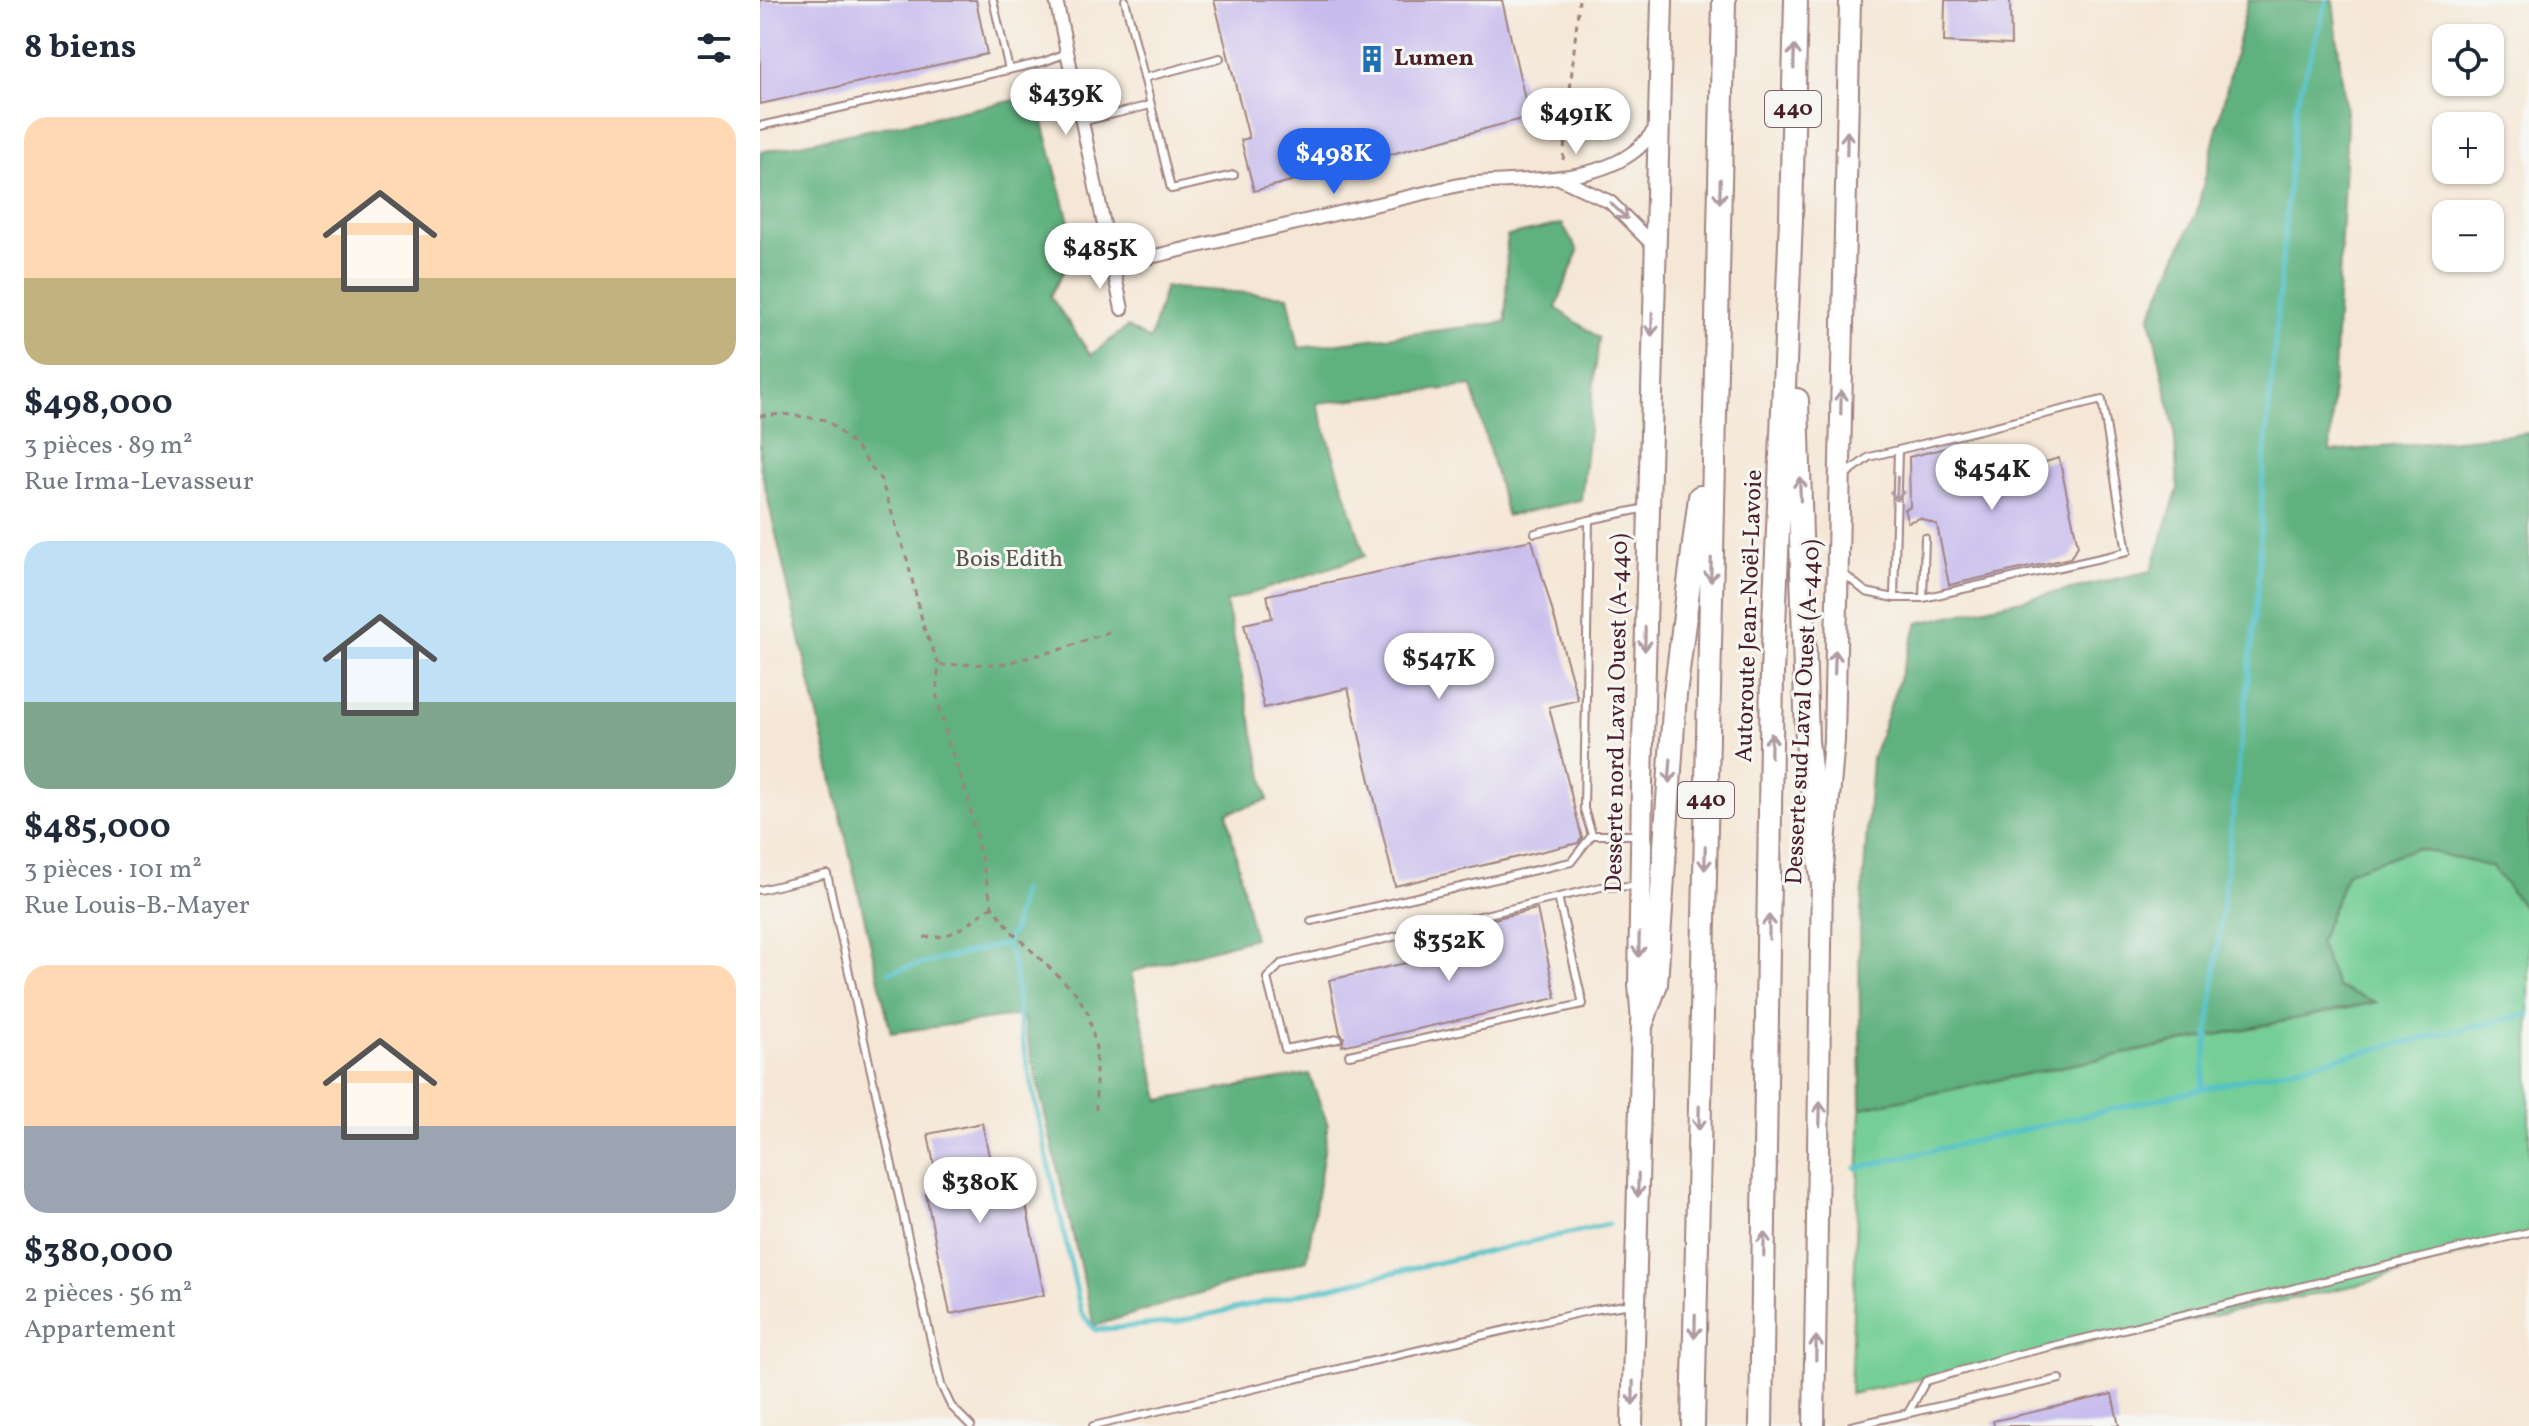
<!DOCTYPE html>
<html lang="fr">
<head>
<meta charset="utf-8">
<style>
  body { margin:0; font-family:Vollkorn,serif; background:#f6f6f7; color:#1f2937; height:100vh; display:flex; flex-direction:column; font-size:30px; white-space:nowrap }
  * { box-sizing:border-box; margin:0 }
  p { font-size:26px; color:#747a83 }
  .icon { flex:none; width:44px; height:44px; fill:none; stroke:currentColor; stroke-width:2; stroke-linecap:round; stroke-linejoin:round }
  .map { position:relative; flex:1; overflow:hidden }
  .side { display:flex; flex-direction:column; background:#fff; width:760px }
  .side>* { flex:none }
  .tools { position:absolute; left:1672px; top:24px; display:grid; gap:16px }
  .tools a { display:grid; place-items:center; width:72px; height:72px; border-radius:16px; background:#fff; box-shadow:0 2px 6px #0004; font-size:40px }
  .price { position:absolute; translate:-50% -68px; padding:0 18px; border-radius:28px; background:#fff; color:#222; font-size:26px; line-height:52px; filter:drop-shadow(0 2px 4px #0008) }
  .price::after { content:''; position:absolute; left:50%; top:48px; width:24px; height:18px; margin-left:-12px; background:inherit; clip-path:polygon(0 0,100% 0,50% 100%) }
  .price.current { background:#2563eb; color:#fff }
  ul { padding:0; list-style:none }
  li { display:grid; align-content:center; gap:16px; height:424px; padding:0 24px }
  li span { display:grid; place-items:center; height:248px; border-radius:24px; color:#555 }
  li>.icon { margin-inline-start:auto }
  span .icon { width:144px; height:144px; fill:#fffc; stroke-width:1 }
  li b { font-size:34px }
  h2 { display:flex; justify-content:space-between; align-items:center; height:96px; padding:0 24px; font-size:34px }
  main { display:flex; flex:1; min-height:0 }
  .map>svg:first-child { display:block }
  .green { fill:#74ce95; stroke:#5f7660; stroke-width:2 }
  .forest { fill:#5fb17e; stroke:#546854; stroke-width:2 }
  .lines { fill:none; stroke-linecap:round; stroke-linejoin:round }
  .stream { stroke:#53c1c7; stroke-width:5 }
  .building { fill:#c7bced }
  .lane-casing { stroke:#a08380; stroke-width:10 }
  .street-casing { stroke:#a08380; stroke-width:16 }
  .primary-casing { stroke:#a08380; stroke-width:24 }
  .highway-casing { stroke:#a08380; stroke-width:26 }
  .path { stroke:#a08380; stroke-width:3; stroke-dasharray:6 6; stroke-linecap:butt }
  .lane { stroke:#fff; stroke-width:6 }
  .street { stroke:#fff; stroke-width:12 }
  .primary { stroke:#fff; stroke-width:20 }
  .highway { stroke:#fff; stroke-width:22 }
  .oneway { stroke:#ae9aa0 }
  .labels { text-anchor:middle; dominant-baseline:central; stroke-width:6; stroke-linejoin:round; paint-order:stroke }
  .shield { fill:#f6f6f2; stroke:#7e6067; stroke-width:2 }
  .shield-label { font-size:22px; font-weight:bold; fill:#4a1f2b }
  .poi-label { font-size:24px; font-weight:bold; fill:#4a1f2b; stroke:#f6f6f2; text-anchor:start }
  .park-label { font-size:24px; fill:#57544b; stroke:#f6f6f2 }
  .street-label { font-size:24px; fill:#4a1f2b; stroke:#f6f6f2 }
</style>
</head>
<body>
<main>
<section class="side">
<h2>8 biens<svg class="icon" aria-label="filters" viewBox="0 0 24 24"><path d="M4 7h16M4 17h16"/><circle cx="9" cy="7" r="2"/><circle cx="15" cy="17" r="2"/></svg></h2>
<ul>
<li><span style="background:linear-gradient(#ffd9b3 65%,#c2b280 0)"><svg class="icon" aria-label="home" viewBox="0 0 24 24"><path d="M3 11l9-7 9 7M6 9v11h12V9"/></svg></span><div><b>$498,000</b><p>3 pièces · 89 m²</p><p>Rue Irma-Levasseur</p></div></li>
<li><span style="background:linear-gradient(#bfe0f5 65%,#7fa58c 0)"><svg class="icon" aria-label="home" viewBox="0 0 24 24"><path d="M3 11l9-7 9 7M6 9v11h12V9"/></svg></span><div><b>$485,000</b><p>3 pièces · 101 m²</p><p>Rue Louis-B.-Mayer</p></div></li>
<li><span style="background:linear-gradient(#ffd9b3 65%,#9aa5b1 0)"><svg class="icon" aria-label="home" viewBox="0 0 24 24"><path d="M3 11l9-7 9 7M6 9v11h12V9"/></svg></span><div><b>$380,000</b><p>2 pièces · 56 m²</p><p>Appartement</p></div></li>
</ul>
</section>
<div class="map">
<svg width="1769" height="1426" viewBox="0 0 1769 1426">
  <rect width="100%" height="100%" fill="#f6f6f2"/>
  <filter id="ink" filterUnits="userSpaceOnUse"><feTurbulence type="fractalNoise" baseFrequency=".0125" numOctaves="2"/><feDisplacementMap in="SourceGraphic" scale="16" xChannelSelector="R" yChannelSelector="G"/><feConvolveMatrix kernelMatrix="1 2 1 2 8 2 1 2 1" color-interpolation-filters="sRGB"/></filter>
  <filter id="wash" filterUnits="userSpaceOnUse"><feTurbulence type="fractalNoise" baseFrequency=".006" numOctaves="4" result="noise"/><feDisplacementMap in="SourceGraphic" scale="32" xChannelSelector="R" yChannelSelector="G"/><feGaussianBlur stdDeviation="1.8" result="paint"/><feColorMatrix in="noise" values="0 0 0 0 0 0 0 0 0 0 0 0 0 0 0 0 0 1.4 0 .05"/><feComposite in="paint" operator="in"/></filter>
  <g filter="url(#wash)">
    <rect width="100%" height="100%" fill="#f5e7d6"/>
    <path class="green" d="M1656 848 1732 867 1769 914V1234L1606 1283 1090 1394 1101 1108 1614 1003 1577 987 1559 943 1587 872Z"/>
    <path class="forest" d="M1488 0H1573L1587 123 1570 452 1769 433V914L1732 867 1657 848 1587 872 1559 943 1577 987 1616 1002 1101 1108 1099 943 1112 759 1158 623 1391 571 1418 489 1414 427 1390 316 1437 211Z
      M276 96 316 248 290 296 331 355 367 327 390 340 405 287 528 296 539 348 746 322 747 236 802 224 818 251 796 308 839 338 821 500 747 516 712 386 557 403 605 556 466 602 508 800 467 813 494 938 371 972 400 1100 549 1074 568 1125 547 1260 334 1326 262 1015 131 1033 0 465V152Z"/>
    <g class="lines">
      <path class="stream" d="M244 944 253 931 262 890
        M129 972 244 944C259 959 256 1007 260 1028 279 1123 301 1217 321 1312L335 1330 416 1322 849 1224
        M1442 1088 1498 591 1503 475 1536 105 1567 0
        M1096 1168 1769 1014"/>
    </g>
    <g id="blocks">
      <path class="building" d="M0 0H216L227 54 0 104Z
        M454 0H742L769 117 494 191 481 140 489 138Z
        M1185 0H1250L1251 45 1184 42Z
        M1190 447 1194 462 1255 447 1261 469 1299 458 1318 546 1310 558 1189 585 1177 525 1160 518 1148 522 1144 509 1150 507 1149 457Z
        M772 540 818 700 789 707 822 838 818 843 635 886 588 688 504 708 484 624 512 618 507 595Z
        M777 909 796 998 582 1046 584 1037 580 1033 569 980 723 946 716 923Z
        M222 1123 233 1174 259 1169 284 1295 190 1314 166 1194 179 1191 168 1134Z
        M1352 1394 1359 1426H1234L1233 1421Z"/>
    </g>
  </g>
  <g filter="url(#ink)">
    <use href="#blocks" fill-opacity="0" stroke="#a08380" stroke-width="2"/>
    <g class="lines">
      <g class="lane-casing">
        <path id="lane" d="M233 0 249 70
          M384 78 460 58
          M391 105 411 189 474 175
          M321 122 391 105 365 0
          M0 126 283 62 307 53
          M1138 450 1342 400 1367 552 1163 598
          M775 533 829 520
          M1084 574 1106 592 1134 598 1138 450 1109 457 1085 475
          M1134 598H1163L1165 538
          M878 835H832L824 809 829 520 886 508
          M0 890 67 874 181 1385 191 1406 211 1426
          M551 921 811 862 832 835
          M578 1039 525 1049 507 978 521 964 841 887 876 886
          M589 1055 823 1004 798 897
          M1148 1413 1166 1381 1255 1355 1769 1232
          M333 1426 832 1310 872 1304
          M1091 1426 1300 1379"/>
      </g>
      <g class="street-casing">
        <path id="street" d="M296 0 362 309
          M801 179 850 202 894 246
          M352 266 699 185C754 177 830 187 876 150 884 144 890 135 897 127"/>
      </g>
      <g class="primary-casing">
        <path id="primary" d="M872 1426 882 1023 879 984 882 783 902 0
          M1054 1426 1062 879 1074 740 1090 0"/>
      </g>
      <g class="highway-casing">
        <path id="highway" d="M1037 400 1047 741 1062 879
          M882 1023 896 984 915 694 940 497
          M933 1426 964 0
          M1001 1426 1012 673 1031 219 1036 0"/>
      </g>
      <path class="path" d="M803 160 819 0
        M0 416 23 414 67 420 97 448 121 480 147 559 164 628 179 665 176 693 188 741 208 799 232 906 254 934 315 992 328 1013 336 1048V1115
        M180 665 241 664 299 650 351 631
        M164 937C191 941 212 921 232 906"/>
      <use href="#lane" class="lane"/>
      <use href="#street" class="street"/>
      <use href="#primary" class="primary"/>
      <use href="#highway" class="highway"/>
    </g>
    <defs><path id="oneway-shaft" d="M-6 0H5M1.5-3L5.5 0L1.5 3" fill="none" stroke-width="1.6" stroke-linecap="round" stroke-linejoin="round" transform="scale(2)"/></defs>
    <g class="oneway">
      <use href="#oneway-shaft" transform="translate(1034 57) rotate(-89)"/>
      <use href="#oneway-shaft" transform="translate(1087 143) rotate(-89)"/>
      <use href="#oneway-shaft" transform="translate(960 191) rotate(91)"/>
      <use href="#oneway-shaft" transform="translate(859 211) rotate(43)"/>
      <use href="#oneway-shaft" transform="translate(892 324) rotate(91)"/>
      <use href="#oneway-shaft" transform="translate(1081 402) rotate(-89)"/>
      <use href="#oneway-shaft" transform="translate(1040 489) rotate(-92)"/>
      <use href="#oneway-shaft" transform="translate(1137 489) rotate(92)"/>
      <use href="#oneway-shaft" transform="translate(951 570) rotate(91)"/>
      <use href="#oneway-shaft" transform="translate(885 639) rotate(91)"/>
      <use href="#oneway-shaft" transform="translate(1075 662) rotate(-88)"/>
      <use href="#oneway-shaft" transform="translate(1011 745) rotate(-89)"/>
      <use href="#oneway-shaft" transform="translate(910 771) rotate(94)"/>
      <use href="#oneway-shaft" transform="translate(945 858) rotate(91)"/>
      <use href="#oneway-shaft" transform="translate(1009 927) rotate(-90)"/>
      <use href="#oneway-shaft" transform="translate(879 945) rotate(91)"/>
      <use href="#oneway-shaft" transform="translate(1060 1114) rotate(-89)"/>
      <use href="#oneway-shaft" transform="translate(939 1118) rotate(91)"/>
      <use href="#oneway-shaft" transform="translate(878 1185) rotate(91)"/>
      <use href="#oneway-shaft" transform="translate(1004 1244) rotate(-89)"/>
      <use href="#oneway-shaft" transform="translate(935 1326) rotate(91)"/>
      <use href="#oneway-shaft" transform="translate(1056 1348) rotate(-89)"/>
      <use href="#oneway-shaft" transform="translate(873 1393) rotate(91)"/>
    </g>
  </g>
  <defs>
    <g id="building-bare" transform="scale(2.16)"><path d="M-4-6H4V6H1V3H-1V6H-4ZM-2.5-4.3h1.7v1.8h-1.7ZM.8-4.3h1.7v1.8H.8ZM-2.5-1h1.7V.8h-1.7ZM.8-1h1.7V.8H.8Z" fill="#1f6fb2" stroke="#f6f6f2" stroke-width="2.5" paint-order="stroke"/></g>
  </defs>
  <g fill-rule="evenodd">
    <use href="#building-bare" x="612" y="59"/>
  </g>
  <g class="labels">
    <g class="shield">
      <rect x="1005" y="91" width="56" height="36" rx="6"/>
      <rect x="918" y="782" width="56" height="36" rx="6"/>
    </g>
    <g class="shield-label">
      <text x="1033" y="109">440</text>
      <text x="946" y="800">440</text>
    </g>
    <g class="poi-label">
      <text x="634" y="59">Lumen</text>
    </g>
    <g class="park-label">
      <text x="249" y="560">Bois Edith</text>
    </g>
    <g class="street-label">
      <text transform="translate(990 616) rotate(-88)">Autoroute Jean-Noël-Lavoie</text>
      <text transform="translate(1044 712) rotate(-87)">Desserte sud Laval Ouest (A-440)</text>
      <text transform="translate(858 713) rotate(-89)">Desserte nord Laval Ouest (A-440)</text>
    </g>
  </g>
</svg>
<div class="tools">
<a><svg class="icon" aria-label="locate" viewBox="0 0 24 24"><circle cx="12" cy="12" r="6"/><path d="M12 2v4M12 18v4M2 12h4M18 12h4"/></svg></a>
<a>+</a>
<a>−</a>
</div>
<b class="price" style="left:306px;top:137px">$439K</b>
<b class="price" style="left:816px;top:156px">$491K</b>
<b class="price current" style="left:574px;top:196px">$498K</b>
<b class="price" style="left:340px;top:291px">$485K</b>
<b class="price" style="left:1232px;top:512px">$454K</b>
<b class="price" style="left:679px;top:701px">$547K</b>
<b class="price" style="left:689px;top:983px">$352K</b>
<b class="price" style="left:220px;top:1225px">$380K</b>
</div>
</main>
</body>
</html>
